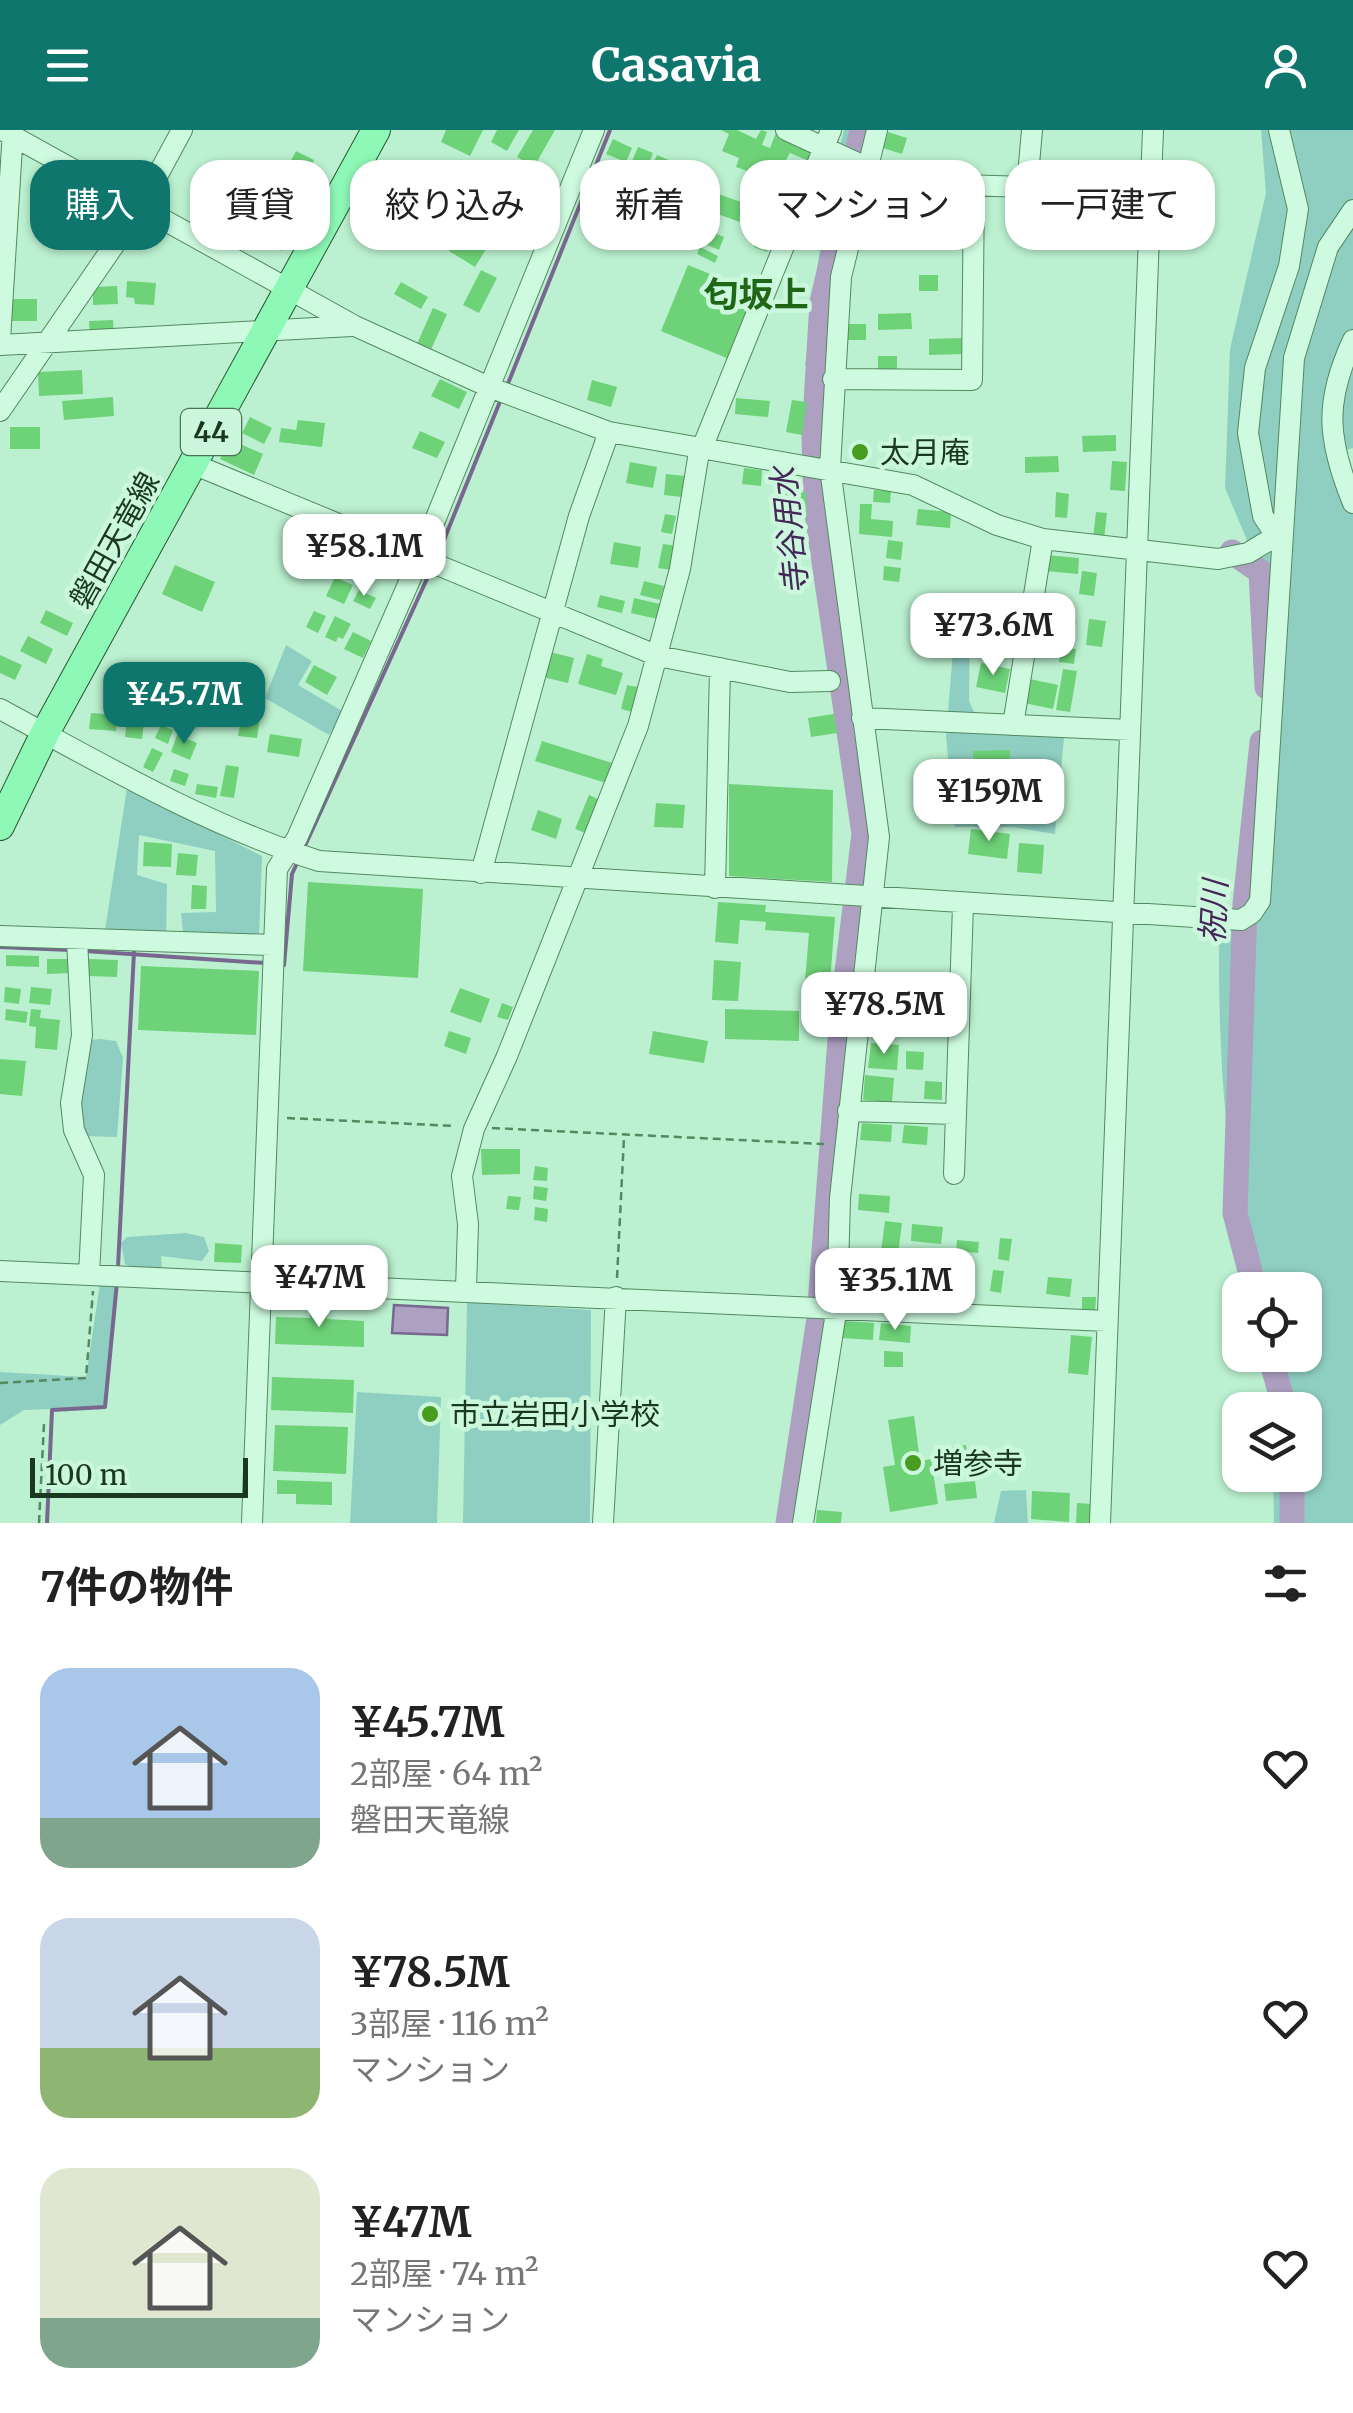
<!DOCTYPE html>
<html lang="ja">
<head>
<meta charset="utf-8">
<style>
  body { margin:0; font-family:Merriweather,"Noto Sans JP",serif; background:#f2f2f2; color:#222; height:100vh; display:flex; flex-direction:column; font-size:38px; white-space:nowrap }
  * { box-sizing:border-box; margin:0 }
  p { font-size:32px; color:#767676 }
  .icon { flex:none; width:55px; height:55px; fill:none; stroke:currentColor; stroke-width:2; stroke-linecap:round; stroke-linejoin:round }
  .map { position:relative; height:1393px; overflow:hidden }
  .sheet { display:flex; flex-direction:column; background:#fff; flex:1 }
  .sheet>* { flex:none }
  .banner { position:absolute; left:30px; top:30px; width:1295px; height:90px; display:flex; gap:20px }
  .tools { position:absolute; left:1222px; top:1142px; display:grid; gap:20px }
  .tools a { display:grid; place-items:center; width:100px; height:100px; border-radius:20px; background:#fff; box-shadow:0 2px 8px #0004; font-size:50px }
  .scale { position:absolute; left:30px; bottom:25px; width:218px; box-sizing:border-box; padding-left:10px; border:5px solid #1a371f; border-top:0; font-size:28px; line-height:35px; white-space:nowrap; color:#1a371f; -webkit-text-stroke:8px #cbf8dd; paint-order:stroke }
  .price { position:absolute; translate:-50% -85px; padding:0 22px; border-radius:20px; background:#fff; color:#222; font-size:32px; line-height:65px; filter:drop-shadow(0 2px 5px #0008) }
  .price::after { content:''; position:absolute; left:50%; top:60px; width:30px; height:22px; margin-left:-15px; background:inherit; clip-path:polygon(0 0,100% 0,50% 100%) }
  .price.selected { background:#0f766e; color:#fff }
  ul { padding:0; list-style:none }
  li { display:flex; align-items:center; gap:30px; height:250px; padding:0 40px }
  li span { display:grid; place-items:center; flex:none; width:280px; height:200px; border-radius:30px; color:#555 }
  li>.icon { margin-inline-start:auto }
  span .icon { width:120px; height:120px; fill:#fffc; stroke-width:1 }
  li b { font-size:42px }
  h2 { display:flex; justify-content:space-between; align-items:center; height:120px; padding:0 40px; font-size:42px }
  .pill { padding:0 35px; border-radius:30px; background:#fff; box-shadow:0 2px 8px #0004; font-size:35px; line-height:90px }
  .pill.selected { background:#0f766e; color:#fff }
  header { display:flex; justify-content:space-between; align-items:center; height:130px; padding:0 40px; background:#0f766e; color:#fff; font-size:45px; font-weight:700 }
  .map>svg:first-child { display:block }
  .green { fill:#8fcfc2 }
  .water { fill:#ada0c1; stroke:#78678f; stroke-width:2.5 }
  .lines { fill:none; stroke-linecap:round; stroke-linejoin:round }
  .stream { stroke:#78678f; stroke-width:4 }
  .river { stroke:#ada0c1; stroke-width:25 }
  .building { fill:#6ed278 }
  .minor-casing { stroke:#54895f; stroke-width:22 }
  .major-casing { stroke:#295630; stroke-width:30 }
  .path { stroke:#54895f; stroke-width:2.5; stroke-dasharray:8 5; stroke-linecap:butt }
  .minor { stroke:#cefbe0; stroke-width:20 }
  .major { stroke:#8ef8b6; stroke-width:28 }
  .poi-dot { fill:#489c1f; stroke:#cbf8dd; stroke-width:4 }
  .labels { text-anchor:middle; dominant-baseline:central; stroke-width:9; stroke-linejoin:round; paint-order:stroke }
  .shield { fill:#cbf8dd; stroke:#4f7158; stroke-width:2.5 }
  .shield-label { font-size:28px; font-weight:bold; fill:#1a371f }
  .poi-label { font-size:30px; fill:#1a371f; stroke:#cbf8dd; text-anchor:start }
  .street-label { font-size:30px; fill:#1a371f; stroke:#cbf8dd }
  .water-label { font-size:32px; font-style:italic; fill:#462858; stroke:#cbf8dd }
  .quarter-label { font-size:35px; font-weight:bold; fill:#1f6716; stroke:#cbf8dd }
</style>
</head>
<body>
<header><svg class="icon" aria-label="menu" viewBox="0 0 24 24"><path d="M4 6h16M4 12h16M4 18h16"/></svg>Casavia<svg class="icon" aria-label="person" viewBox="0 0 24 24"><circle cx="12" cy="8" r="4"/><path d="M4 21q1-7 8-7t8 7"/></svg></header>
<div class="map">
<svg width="1353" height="1393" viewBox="0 0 1353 1393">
  <rect width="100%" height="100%" fill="#bbf1d0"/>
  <path class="green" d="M844 0H869L824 236H805L822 102 800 86 827 19H839Z
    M1261 0H1353V69L1339 97 1353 83V318L1337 323 1353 364V1393H1274L1273 1345H1305V1280H1276L1277 1269 1289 1263 1280 1253 1272 1225H1305V1160H1255C1225 1045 1218 922 1219 803L1260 779 1268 560 1263 448 1225 358 1230 219 1266 63Z
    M970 485 969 571 979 593 1065 597 1055 704 1013 697H955L946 607 955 496Z
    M286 515 312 531 298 555 344 582 329 605 265 568Z
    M127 658 262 726 259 805 183 802 181 783 216 782 215 721 139 705 137 745 167 754 166 812 105 800Z
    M100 909 116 911 123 928 117 1007 82 1006 77 973 91 910Z
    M186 1103 204 1107 209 1121 202 1131 161 1126 162 1139H136L125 1134 121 1113 127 1107Z
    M100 1154 116 1155 105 1277 24 1280 0 1295V1242L86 1247Z
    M467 1172 591 1180 590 1393H463Z
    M357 1262 441 1267 437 1393H350Z
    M1026 1360 1028 1393H994L1001 1361Z"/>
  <path class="water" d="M394 1175 448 1178 447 1205 392 1203Z"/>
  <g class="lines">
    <path class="stream" d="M507 256 610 0
      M437 427 501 269
      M304 718 431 440
      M0 817 70 820
      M85 821 265 833
      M279 834 284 835 292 744 298 731
      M118 1137 134 822
      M47 1393 52 1280 105 1277 117 1152"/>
    <path class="river" d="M1232 422 1261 442 1267 557
      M1255 1160 1235 1083 1245 774 1262 612
      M1270 1225 1285 1280
      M788 1393 819 1188 842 883 864 704 816 377 814 307 822 172 862 0
      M1292 1393V1345"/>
  </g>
  <path class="building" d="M446 0H483L470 26 441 12Z
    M497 0H519L507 21 491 12Z
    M533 0H555L534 37 517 27Z
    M721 0H737L756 9 761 0 767 2 762 15 770 18 777 0 820 17 811 32 790 23 774 51 736 37 739 28 722 21 729 4Z
    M888 2 907 8 902 24 883 18Z
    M613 9 632 18 626 32 606 24Z
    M638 17 653 23 645 42 630 36Z
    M296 21 314 30 291 71 274 62Z
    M657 25 676 33 670 48 651 39Z
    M681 35 696 41 688 61 673 54Z
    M794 35 805 39 796 64 785 60Z
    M718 64 747 74 740 92 712 82Z
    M871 70 886 71V89H871Z
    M890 70H906L905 89H890Z
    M932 74V90H913V75Z
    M764 92 778 97 767 122 754 117Z
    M266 93 289 105 281 121 257 109Z
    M692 93 724 107 719 120 686 106Z
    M928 95 947 96V111H928Z
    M463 100 488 116 475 137 449 121Z
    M896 104 915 105 914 120H896Z
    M700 117 718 126 715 133 697 124Z
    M688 135 757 163 729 229 661 201Z
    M481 140 497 148 479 183 463 175Z
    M919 145H938V161H919Z
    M127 151 156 153 154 175 135 174 134 168 126 167Z
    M401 152 428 167 421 179 394 164Z
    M117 156 118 174 93 175V157Z
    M7 169H37V191H7Z
    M433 178 447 184 430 222 416 216Z
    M911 183 912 199 878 200V184Z
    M113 190 114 205 90 206 89 191Z
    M847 194H866V210H847Z
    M962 208 963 224 929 225V209Z
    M878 226H897V242H878Z
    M82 240 83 264 39 266 38 242Z
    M440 249 467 262 459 279 431 266Z
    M592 250 617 257 611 277 587 270Z
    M113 267 114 286 64 290 62 271Z
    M736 268 770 271 768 287 735 284Z
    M792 270 807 272 802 305 786 302Z
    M250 287 272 298 264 314 242 303Z
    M298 290 325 293 322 317 279 312 281 298 296 300Z
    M10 297H40V319H10Z
    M420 301 445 312 437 328 412 318Z
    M1116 305V321L1083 322 1082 306Z
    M229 309 263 324 254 345 220 329Z
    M854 315 868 317 866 328 852 326Z
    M1058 326 1059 342 1025 343V327Z
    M1112 331 1127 332 1125 361 1110 360Z
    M630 332 657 337 653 358 626 353Z
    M744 338 762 340 761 356 742 354Z
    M666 344 685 346 682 367 664 365Z
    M780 344H793V371H780Z
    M874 360 891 361 890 373 873 372Z
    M806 362 807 386 796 387 795 363Z
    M1056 362 1069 364 1067 388 1055 387Z
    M860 374H872L871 389 893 391 892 407 859 404Z
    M918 379 951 382 950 398 916 395Z
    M1096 382 1107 383 1104 409 1093 408Z
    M665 384 676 386 672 404 661 402Z
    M888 410 903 412 901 430 886 428Z
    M614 412 641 417 638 438 610 434Z
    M663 414 677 416 672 440 658 438Z
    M366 423 392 426 390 445 364 442Z
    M1046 425 1079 428 1078 444 1045 441Z
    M175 435 215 452 202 482 162 464Z
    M884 436 901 438 899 452 883 450Z
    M1082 441 1097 443 1094 466 1079 464Z
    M335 447 353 455 344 474 326 466Z
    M644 451 664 456 660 470 640 465Z
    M359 460 376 468 370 479 353 471Z
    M600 465 625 471 622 483 597 477Z
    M634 468 660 474 657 489 631 483Z
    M46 480 73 493 67 506 40 493Z
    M314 481 326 486 318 503 306 497Z
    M1048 485 1076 491 1071 515 1042 509Z
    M335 486 351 494 343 509 338 507 336 512 325 507Z
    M980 488 1009 494 1003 518 975 512Z
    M1089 489 1106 491 1102 517 1086 515Z
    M353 502 371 511 363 528 344 519Z
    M28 506 53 519 46 534 20 521Z
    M1061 518 1076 519 1074 534 1059 532Z
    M550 522 574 528 568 553 543 547Z
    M587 524 603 529 601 536 623 543 616 565 578 554Z
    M0 525 22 535 15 550 0 543Z
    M981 533 1010 539 1005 563 976 557Z
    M314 535 337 547 327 565 305 552Z
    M1063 539 1077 541 1070 582 1056 580Z
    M1030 549 1058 555 1053 579 1024 573Z
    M627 555 642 558 636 583 621 579Z
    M248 579 261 581 257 608 238 606 241 588H247Z
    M91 583 118 585 116 601 89 599Z
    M834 584 837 603 811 607 808 588Z
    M127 590 144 592 142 609 125 607Z
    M161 595 173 600 168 614 155 608Z
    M270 604 302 609 299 627 267 622Z
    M177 605 197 613 190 630 171 622Z
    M542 611 612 633 606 653 535 631Z
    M152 618 163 623 153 642 143 637Z
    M1010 620V646L974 647 973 621Z
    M226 635 239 637 234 668 220 666Z
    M174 639 189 644 185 656 170 651Z
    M197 654 218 657 216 668 195 664Z
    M729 654 833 660 832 752 729 746Z
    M589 665 602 671 588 704 575 699Z
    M656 673 685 675 683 698 654 697Z
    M538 680 562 689 556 709 531 700Z
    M971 699 1010 704 1007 729 968 724Z
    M144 712 172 714 171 737 143 736Z
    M1019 713 1044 715 1042 744 1017 742Z
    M178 723 198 725 196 746 176 745Z
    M308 752 423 759 418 848 303 841Z
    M192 755 207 756 206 779H191Z
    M718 772 766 775 765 782 835 787 830 853 805 851 809 803 765 800 766 792 740 790 738 814 715 812Z
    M6 825 39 826V837L6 836Z
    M47 829H70V843L47 844Z
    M88 829 118 830 117 847 88 846Z
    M714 830 741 832 738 871 712 870Z
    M141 836 259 841 256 905 138 900Z
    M5 857 21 859 19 874 4 872Z
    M31 857 52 859 50 875 29 873Z
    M460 858 490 869 481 893 450 882Z
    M502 873 513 877 508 890 497 887Z
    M914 874 943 876 941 901 912 898Z
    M6 879 28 882 26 893 5 890Z
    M31 879 41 880 40 888 60 890 57 920 35 918 36 897 29 896Z
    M725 879 799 881V911L725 909Z
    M449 901 471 908 466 924 444 916Z
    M653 901 708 911 704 933 649 924Z
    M871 913 899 915 897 940 868 938Z
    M906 921 924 922 923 940 906 939Z
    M0 929 26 931 22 966 0 964Z
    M865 945 894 948 892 972 863 970Z
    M925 951 942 952V970L924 969Z
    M862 993 892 995 891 1012 860 1010Z
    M904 995 928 997 927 1015 902 1013Z
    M481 1019H520V1044L482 1045Z
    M535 1036 548 1038 547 1051 533 1050Z
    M534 1056 548 1058 546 1071 533 1069Z
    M859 1064 890 1066 889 1083 858 1080Z
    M508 1066 521 1067 519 1080 506 1079Z
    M535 1077 548 1079 547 1092 534 1090Z
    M885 1091 902 1093 898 1124 881 1121Z
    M912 1094 943 1097 941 1114 911 1111Z
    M1000 1108 1012 1109 1009 1131 998 1129Z
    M957 1110 979 1112 978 1123 956 1121Z
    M215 1113 242 1115 241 1133 214 1132Z
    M855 1127 886 1130 885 1147 854 1144Z
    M935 1127 947 1129 944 1150 932 1149Z
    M908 1130 920 1132 917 1153 905 1152Z
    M993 1140 1004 1141 1001 1163 990 1161Z
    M1048 1147 1072 1149 1070 1167 1046 1164Z
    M892 1152 904 1154 901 1175 889 1174Z
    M851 1156 865 1157 864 1169 850 1168Z
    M947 1161 970 1164 969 1181 945 1178Z
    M1082 1167H1096L1095 1185H1082Z
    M310 1175 328 1176 327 1189 364 1191V1217L275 1214 276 1187 310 1188Z
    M843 1191 874 1193 873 1210 842 1208Z
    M881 1193 911 1196 910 1213 879 1210Z
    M1071 1205 1092 1207 1088 1245 1068 1243Z
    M884 1221 903 1222V1237H884Z
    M272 1247 354 1250 353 1283 271 1280Z
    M914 1286 920 1331 931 1329 938 1374 890 1382 883 1337 895 1335 888 1290Z
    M275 1295 348 1297 346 1344 273 1341Z
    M966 1315 968 1332 938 1336 936 1319Z
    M277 1350 332 1352V1375L296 1374V1364H277Z
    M975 1351 977 1368 946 1371 944 1354Z
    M1032 1361 1070 1363 1069 1392 1031 1389Z
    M1077 1373 1092 1374 1091 1393H1076Z
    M817 1380 842 1382 841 1393H816Z"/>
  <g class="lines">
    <g class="minor-casing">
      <path id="minor" d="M2 0 355 196 489 257 609 302 913 355 997 395 1043 409 1218 429 1248 423 1281 403
        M786 0 901 53 1150 61
        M1027 57 1032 0
        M0 210 13 0
        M1353 210C1324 272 1327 309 1353 373
        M0 215 352 196
        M833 249 972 250 974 55
        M0 281 141 76 182 0
        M193 334 658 526 790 552 830 551
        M1276 406 1263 386 1248 303 1255 238 1289 136 1298 79 1279 0
        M0 579C102 634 208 696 319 731L1241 790 1252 783 1260 771 1294 228 1328 117 1353 80
        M862 588 1130 600
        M1013 595 1043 409
        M481 743 579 386 609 302
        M715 758 720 538
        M0 806 273 815
        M77 810 82 905 71 973 74 1000 94 1045 89 1145
        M848 981 956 984
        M954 1044 963 775
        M0 1141 1107 1191
        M466 1160 468 1094 462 1046 474 999 507 926 638 596 680 439 698 328 831 0
        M252 1393 277 739 297 708 420 427 594 0
        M603 1393 616 1167
        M803 1393 837 1176 840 1068 879 707 830 338 841 147 877 0
        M1100 1393 1153 0"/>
    </g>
    <g class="major-casing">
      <path id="major" d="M0 696 45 603 376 0"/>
    </g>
    <path class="path" d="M287 988 454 996
      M492 998 824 1014
      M617 1148 624 1007
      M0 1253 86 1248 93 1161
      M39 1393 44 1294"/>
    <use href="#minor" class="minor"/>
    <use href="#major" class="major"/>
  </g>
  <g class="poi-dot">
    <circle cx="860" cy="322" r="10"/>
    <circle cx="430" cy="1284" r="10"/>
    <circle cx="913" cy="1333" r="10"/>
  </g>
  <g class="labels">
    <rect class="shield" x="181" y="279" width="60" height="46" rx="8"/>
    <g class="shield-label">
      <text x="211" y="302">44</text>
    </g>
    <g class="poi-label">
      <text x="880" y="322">太月庵</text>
      <text x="450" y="1284">市立岩田小学校</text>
      <text x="933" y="1333">増参寺</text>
    </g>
    <g class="street-label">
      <text transform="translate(114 410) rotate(-61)">磐田天竜線</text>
    </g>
    <g class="water-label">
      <text transform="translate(790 401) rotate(-96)">寺谷用水</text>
      <text transform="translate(1214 782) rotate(-87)">祝川</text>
    </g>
    <g class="quarter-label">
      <text x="756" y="165">匂坂上</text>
    </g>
  </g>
</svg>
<div class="tools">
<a><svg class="icon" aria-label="locate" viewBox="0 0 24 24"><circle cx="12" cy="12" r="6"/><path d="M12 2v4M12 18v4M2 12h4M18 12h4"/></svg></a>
<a><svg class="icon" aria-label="layers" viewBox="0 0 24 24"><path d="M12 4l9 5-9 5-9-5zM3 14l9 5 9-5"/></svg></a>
</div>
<div class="scale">100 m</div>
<b class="price" style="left:364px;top:469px">¥58.1M</b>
<b class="price" style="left:993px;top:548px">¥73.6M</b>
<b class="price selected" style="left:184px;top:617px">¥45.7M</b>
<b class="price" style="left:989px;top:714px">¥159M</b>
<b class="price" style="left:884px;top:927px">¥78.5M</b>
<b class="price" style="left:319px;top:1200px">¥47M</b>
<b class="price" style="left:895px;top:1203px">¥35.1M</b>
<div class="banner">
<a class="pill selected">購入</a>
<a class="pill">賃貸</a>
<a class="pill">絞り込み</a>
<a class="pill">新着</a>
<a class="pill">マンション</a>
<a class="pill">一戸建て</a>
</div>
</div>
<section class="sheet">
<h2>7件の物件<svg class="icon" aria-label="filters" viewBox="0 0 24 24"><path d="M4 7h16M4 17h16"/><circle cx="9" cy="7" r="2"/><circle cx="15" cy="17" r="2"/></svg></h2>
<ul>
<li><span style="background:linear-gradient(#a9c7e8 75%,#7fa58c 0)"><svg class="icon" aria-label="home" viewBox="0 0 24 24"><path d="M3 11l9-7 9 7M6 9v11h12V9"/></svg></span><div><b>¥45.7M</b><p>2部屋 · 64 m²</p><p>磐田天竜線</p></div><svg class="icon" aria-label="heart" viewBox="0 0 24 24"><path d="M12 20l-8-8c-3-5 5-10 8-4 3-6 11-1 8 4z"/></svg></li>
<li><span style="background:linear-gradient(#c9d6e8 65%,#8fb573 0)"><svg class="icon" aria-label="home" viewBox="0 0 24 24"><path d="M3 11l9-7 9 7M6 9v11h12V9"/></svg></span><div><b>¥78.5M</b><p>3部屋 · 116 m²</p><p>マンション</p></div><svg class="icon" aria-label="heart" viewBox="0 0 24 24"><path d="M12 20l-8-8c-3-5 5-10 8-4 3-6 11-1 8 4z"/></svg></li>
<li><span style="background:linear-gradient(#dfe7d0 75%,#7fa58c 0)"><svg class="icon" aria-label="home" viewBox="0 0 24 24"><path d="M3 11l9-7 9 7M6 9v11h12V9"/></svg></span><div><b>¥47M</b><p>2部屋 · 74 m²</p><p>マンション</p></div><svg class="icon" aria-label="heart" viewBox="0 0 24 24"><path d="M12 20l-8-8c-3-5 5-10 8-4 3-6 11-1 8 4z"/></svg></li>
</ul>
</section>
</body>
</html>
